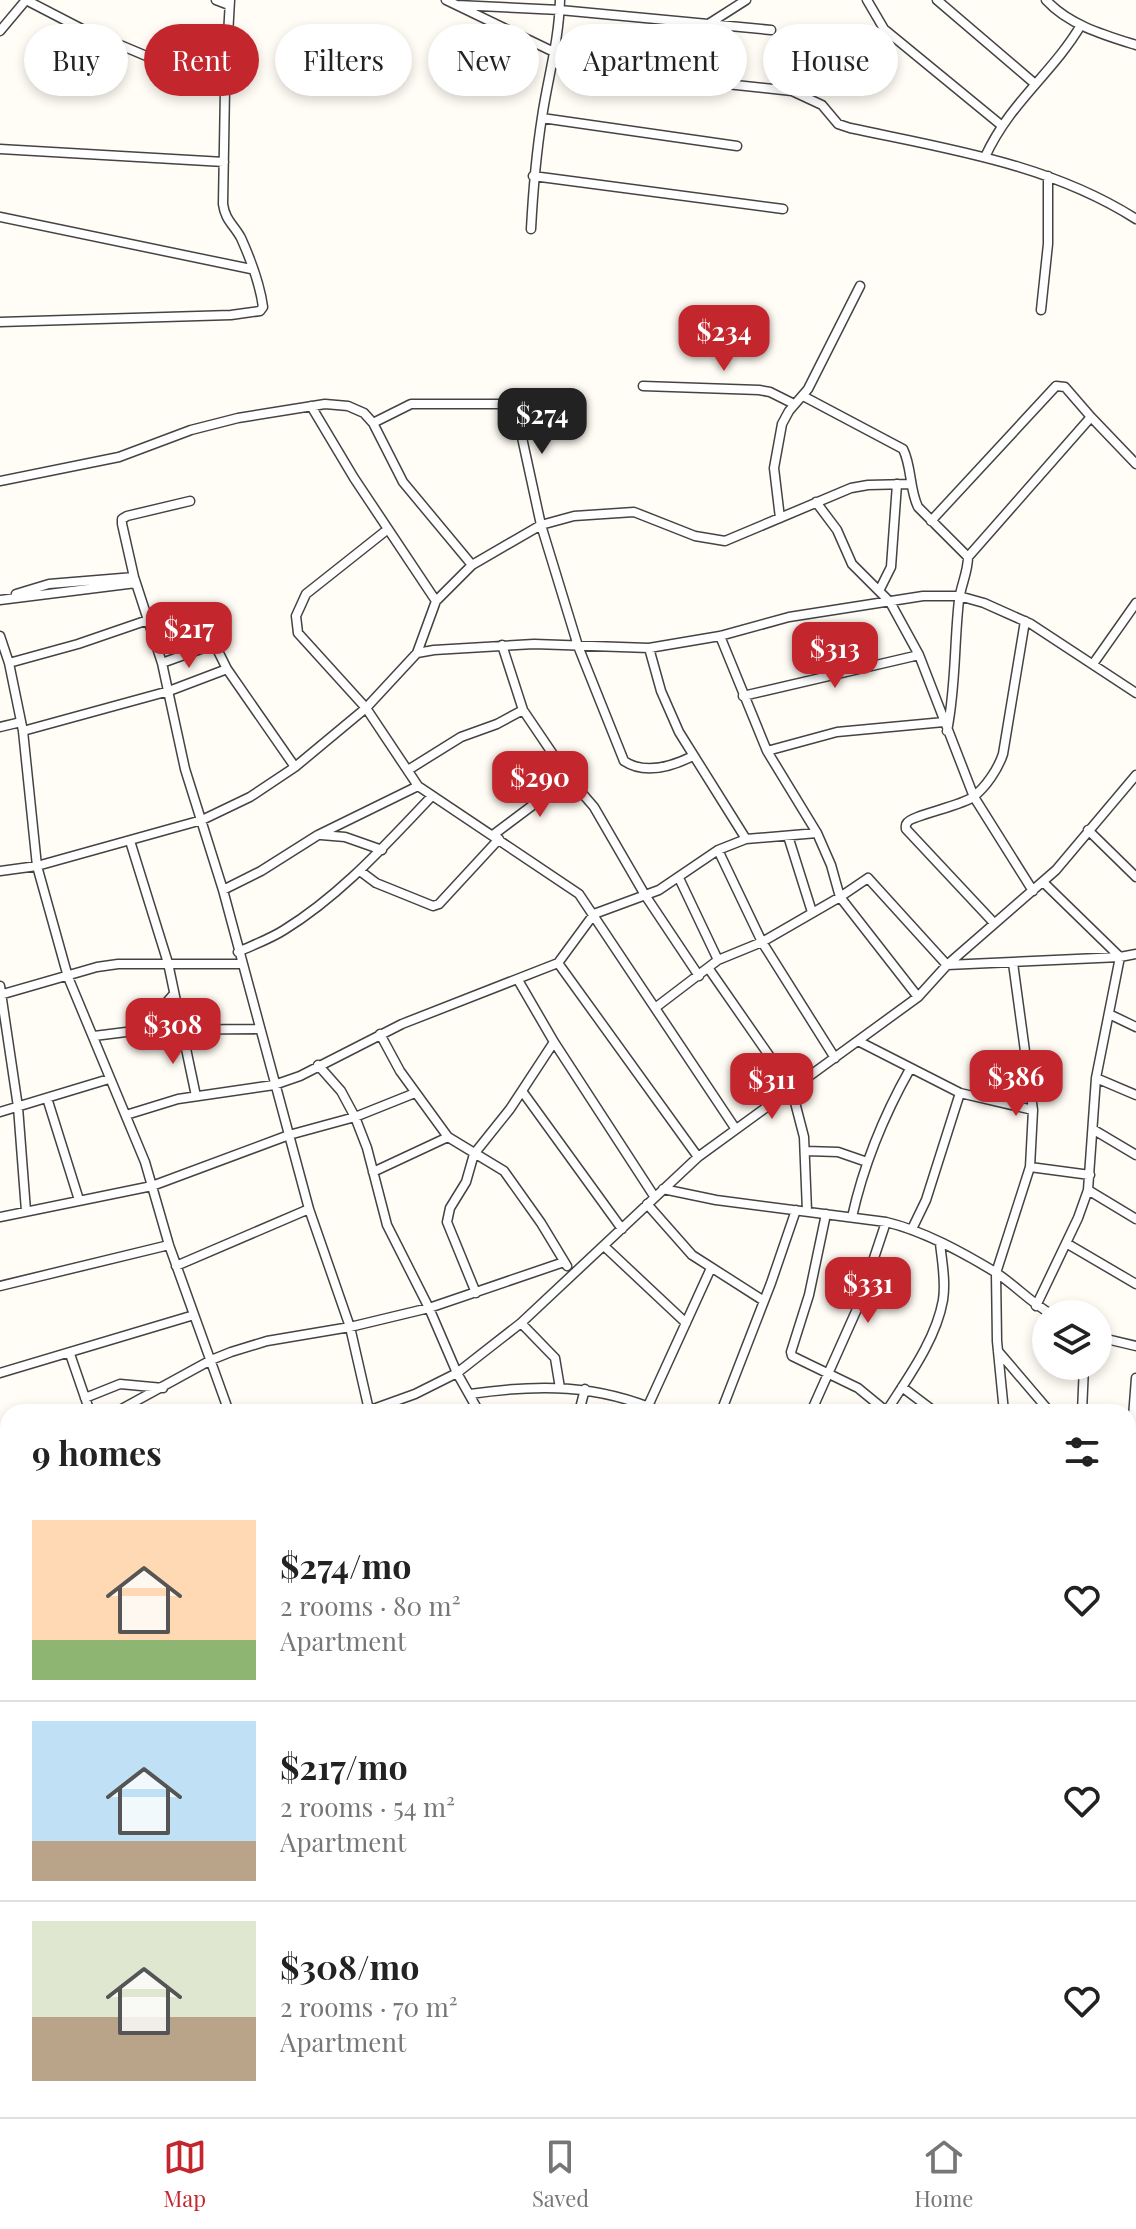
<!DOCTYPE html>
<html lang="en">
<head>
<meta charset="utf-8">
<style>
  body { margin:0; font-family:"Playfair Display",serif; background:#f6f6f6; color:#222; height:100vh; display:flex; flex-direction:column; font-size:30px; white-space:nowrap }
  * { box-sizing:border-box; margin:0 }
  p { font-size:26px; color:#767676 }
  .icon { flex:none; width:44px; height:44px; fill:none; stroke:currentColor; stroke-width:2; stroke-linecap:round; stroke-linejoin:round }
  .map { position:relative; flex:1; overflow:hidden }
  .panel { position:absolute; left:0px; top:1404px; width:1136px; height:714px; display:flex; flex-direction:column; background:#fff; border-radius:24px 24px 0 0; box-shadow:0 4px 12px #0003 }
  .panel>* { flex:none }
  .banner { position:absolute; left:24px; top:24px; width:1088px; height:72px; display:flex; gap:16px }
  .tools { position:absolute; left:1032px; top:1300px; display:grid; gap:16px }
  .tools a { display:grid; place-items:center; width:80px; height:80px; border-radius:50%; background:#fff; box-shadow:0 4px 12px #0003; font-size:40px }
  .price { position:absolute; translate:-50% -68px; padding:0 18px; border-radius:16px; background:#c4262e; color:#fff; font-size:26px; line-height:52px; filter:drop-shadow(0 2px 4px #0008) }
  .price::after { content:''; position:absolute; left:50%; top:48px; width:24px; height:18px; margin-left:-12px; background:inherit; clip-path:polygon(0 0,100% 0,50% 100%) }
  .price.on { background:#222; color:#fff }
  ul { padding:0; list-style:none }
  li { display:flex; align-items:center; gap:24px; height:200px; padding:0 32px }
  li+li { border-top:2px solid #e0e0e0 }
  li span { display:grid; place-items:center; flex:none; width:224px; height:160px; border-radius:0px; color:#555 }
  li>.icon { margin-inline-start:auto }
  span .icon { width:96px; height:96px; fill:#fffc; stroke-width:1 }
  li b { font-size:34px }
  h2 { display:flex; justify-content:space-between; align-items:center; height:96px; padding:0 32px; font-size:34px }
  .chip { padding:0 28px; border-radius:36px; background:#fff; box-shadow:0 4px 12px #0003; font-size:28px; line-height:72px }
  .chip.on { background:#c4262e; color:#fff }
  .dock { display:flex; justify-content:space-around; align-items:center; height:112px; border-top:2px solid #e0e0e0; background:#fff; font-size:22px; color:#767676 }
  .dock a { display:grid; justify-items:center; gap:4px }
  .dock .on { color:#c4262e }
  .map>svg:first-child { display:block }
  .lines { fill:none; stroke-linecap:round; stroke-linejoin:round }
  .street-casing { stroke:#444; stroke-width:11 }
  .street { stroke:#fff; stroke-width:8 }
</style>
</head>
<body>
<div class="map">
<svg width="1136" height="2117" viewBox="0 0 1136 2117">
  <rect width="100%" height="100%" fill="#fffdf5"/>
  <g class="lines">
    <g class="street-casing">
      <path id="street" d="M26 0 82 29 225 89
        M216 0 229 5
        M446 0 556 53
        M867 0 884 29 1001 125
        M937 0 1034 83
        M1046 0C1069 25 1104 35 1136 45
        M457 5 560 10 771 30
        M710 23 746 0
        M0 31 26 0
        M553 63 613 72 792 91 822 105 838 124 850 128C948 149 1050 164 1136 219
        M542 118 737 146
        M0 149 224 162
        M985 157C1010 102 1052 74 1081 25
        M533 176 783 209
        M0 217 251 269
        M531 229C533 192 536 155 542 117 548 77 559 41 560 0
        M1041 310 1048 244V176
        M0 322 231 315 260 311 263 307C260 285 250 258 241 238 234 225 225 220 223 204L225 89 230 0
        M643 386 759 390 770 392 794 404
        M803 396 903 449C912 467 909 488 918 507L968 557
        M311 406 354 478 436 601
        M373 423 411 404H508L521 433 541 525 578 646 624 761C645 775 673 766 693 756
        M0 481 119 457 191 430 238 418 325 404 348 406 364 413 373 423 403 482 472 565
        M190 501 127 516 122 519V524L134 577 162 663 185 769 223 890 309 1209 350 1327 369 1410
        M816 502 837 530 852 564 890 602 919 655 974 797 1033 891
        M780 518 774 468 782 424 789 411 808 389 860 286
        M931 521 1056 386 1065 387 1091 417
        M388 529 306 594 296 616 298 633 366 708 418 786 579 894 735 1128
        M880 589 891 567 897 484
        M16 594 49 584 134 577
        M0 600 136 583
        M0 636 9 663 23 731 37 866 68 977 145 1162 169 1245 229 1412
        M720 636 767 751 817 833
        M649 648 661 691 679 732 746 839 817 833 831 865 840 897 868 878 947 965 1120 957 1136 954
        M417 653 436 601 472 565 541 525 574 516 634 512 695 536 725 541 851 488 868 485 911 484
        M9 663 78 644 148 620
        M162 663 209 646 216 647 227 669 295 767
        M1093 664 1136 603
        M743 696 919 655
        M523 710 569 778 594 807 645 895 699 976
        M0 727 21 722
        M23 731 169 691 227 669
        M947 731C956 687 954 644 959 600 961 585 968 572 968 557L1091 417 1136 464
        M767 751 837 732 944 722
        M408 770 461 737 497 724 523 710 502 645
        M1088 830 1136 877
        M321 835 345 837 382 850
        M493 835 569 778
        M788 836 812 912
        M130 841 168 963 196 1096
        M718 850 762 942 835 1058
        M0 871 37 866 202 820 250 797 295 767 366 708 417 653 434 650 534 644 649 648 720 636 789 617 923 596H959L984 603 1031 624 1136 693
        M360 871 376 883 433 906 439 904 499 839
        M679 878 718 960
        M223 890 261 871 318 835 418 786
        M994 923 906 829C906 827 905 825 907 823 910 816 961 806 973 797 986 787 998 769 1003 754L1025 621
        M238 952C253 945 270 939 284 930 341 895 386 844 432 796
        M709 969 791 1087 804 1137 807 1211
        M518 980 554 1042 654 1196
        M0 986 18 1107 26 1211
        M0 995 97 967 118 964H242
        M655 1008 718 960 762 942 840 897 918 997
        M1109 1014 1136 1027
        M142 1030 174 994
        M380 1034 400 1071 448 1137 504 1171 541 1223 567 1266
        M94 1036 142 1030 260 1029
        M858 1041 960 1093 1033 1110
        M318 1065 341 1091 355 1117 367 1148 387 1225 429 1308 457 1373 479 1412
        M1096 1078 1136 1095
        M522 1091 622 1229
        M47 1098 79 1200
        M0 1112 109 1079
        M126 1115 178 1099 274 1085 300 1076 402 1024 558 963
        M1094 1130 1136 1155
        M806 1151 838 1152 867 1162
        M698 1157 558 963 594 914 659 890 718 850 746 839
        M1030 1167 1090 1175
        M373 1172 448 1137
        M663 1189 716 1200 886 1222C924 1231 962 1252 995 1272 1015 1285 1030 1302 1051 1314
        M1088 1190 1136 1219
        M647 1204 692 1255 764 1301
        M826 1214 809 1295 791 1352 792 1356 858 1388 886 1411
        M0 1217 152 1186 289 1135 355 1117 415 1093
        M852 1217C864 1163 883 1117 910 1069
        M912 1229 926 1200 960 1093
        M1066 1243 1136 1284
        M604 1246 686 1323
        M176 1266 309 1209
        M0 1286 169 1245
        M476 1293 447 1222 450 1208 466 1182 474 1154 510 1109 554 1042
        M1036 1306 1078 1218 1088 1190 1096 1078 1120 957 1043 882
        M521 1323 555 1358 560 1388
        M1098 1337 1136 1346
        M998 1351 1050 1412
        M70 1354 90 1412
        M0 1373 194 1315
        M902 1387 935 1412
        M470 1394C539 1384 597 1384 661 1412
        M85 1398 120 1384 163 1388
        M648 1406 711 1268
        M116 1412 211 1360 231 1352 267 1341 350 1327 429 1308 564 1262
        M365 1412 415 1394 457 1373 521 1323 698 1157 918 997 947 965 1056 870 1136 775
        M579 1412 585 1389
        M721 1412 771 1283 796 1210
        M811 1412 857 1309 886 1222
        M886 1412C907 1379 936 1340 943 1300 946 1281 942 1262 940 1243
        M1004 1412 997 1341 996 1273 1030 1167 1033 1110 1013 963
        M1082 1412 1084 1366
        M0 1453 8 1450
        M1128 1483 1136 1378
        M1128 1509 1136 1521
        M0 1515 8 1513
        M1128 1547 1136 1543
        M0 1560 6 1579
        M1128 1682 1136 1678
        M0 1745 8 1744
        M1128 1765 1136 1760
        M0 1836 8 1833
        M0 1846 8 1864
        M1128 1850 1136 1846
        M1128 1880 1136 1897
        M0 1902 8 1900
        M1128 1929 1136 1926
        M0 1987 8 1985
        M1128 1991 1136 1988
        M0 2044 8 2043
        M1128 2053 1136 2049
        M0 2095H8
        M144 2110 149 2117
        M329 2110 331 2117
        M384 2110 385 2117
        M436 2110 438 2117
        M641 2110 643 2117
        M751 2110 752 2117
        M871 2110 873 2117
        M923 2110 926 2117
        M1054 2110 1056 2117
        M52 2117 54 2110
        M304 2117 305 2110
        M564 2117 568 2110
        M616 2117 635 2110
        M800 2117 815 2113
        M972 2117 990 2110
        M1132 2117 1136 2114"/>
    </g>
    <use href="#street" class="street"/>
  </g>
</svg>
<div class="tools">
<a><svg class="icon" aria-label="layers" viewBox="0 0 24 24"><path d="M12 4l9 5-9 5-9-5zM3 14l9 5 9-5"/></svg></a>
</div>
<b class="price" style="left:724px;top:373px">$234</b>
<b class="price on" style="left:542px;top:456px">$274</b>
<b class="price" style="left:189px;top:670px">$217</b>
<b class="price" style="left:835px;top:690px">$313</b>
<b class="price" style="left:540px;top:819px">$290</b>
<b class="price" style="left:173px;top:1066px">$308</b>
<b class="price" style="left:1016px;top:1118px">$386</b>
<b class="price" style="left:772px;top:1121px">$311</b>
<b class="price" style="left:868px;top:1325px">$331</b>
<div class="banner">
<a class="chip">Buy</a>
<a class="chip on">Rent</a>
<a class="chip">Filters</a>
<a class="chip">New</a>
<a class="chip">Apartment</a>
<a class="chip">House</a>
</div>
<section class="panel">
<h2>9 homes<svg class="icon" aria-label="filters" viewBox="0 0 24 24"><path d="M4 7h16M4 17h16"/><circle cx="9" cy="7" r="2"/><circle cx="15" cy="17" r="2"/></svg></h2>
<ul>
<li><span style="background:linear-gradient(#ffd9b3 75%,#8fb573 0)"><svg class="icon" aria-label="home" viewBox="0 0 24 24"><path d="M3 11l9-7 9 7M6 9v11h12V9"/></svg></span><div><b>$274/mo</b><p>2 rooms · 80 m²</p><p>Apartment</p></div><svg class="icon" aria-label="heart" viewBox="0 0 24 24"><path d="M12 20l-8-8c-3-5 5-10 8-4 3-6 11-1 8 4z"/></svg></li>
<li><span style="background:linear-gradient(#bfe0f5 75%,#b9a48a 0)"><svg class="icon" aria-label="home" viewBox="0 0 24 24"><path d="M3 11l9-7 9 7M6 9v11h12V9"/></svg></span><div><b>$217/mo</b><p>2 rooms · 54 m²</p><p>Apartment</p></div><svg class="icon" aria-label="heart" viewBox="0 0 24 24"><path d="M12 20l-8-8c-3-5 5-10 8-4 3-6 11-1 8 4z"/></svg></li>
<li><span style="background:linear-gradient(#dfe7d0 60%,#b9a48a 0)"><svg class="icon" aria-label="home" viewBox="0 0 24 24"><path d="M3 11l9-7 9 7M6 9v11h12V9"/></svg></span><div><b>$308/mo</b><p>2 rooms · 70 m²</p><p>Apartment</p></div><svg class="icon" aria-label="heart" viewBox="0 0 24 24"><path d="M12 20l-8-8c-3-5 5-10 8-4 3-6 11-1 8 4z"/></svg></li>
</ul>
</section>
</div>
<nav class="dock">
<a class="on"><svg class="icon" aria-label="map" viewBox="0 0 24 24"><path d="M3 6l6-2 6 2 6-2v14l-6 2-6-2-6 2zM9 4v14M15 6v14"/></svg>Map</a>
<a><svg class="icon" aria-label="saved" viewBox="0 0 24 24"><path d="M7 4h10v16l-5-4-5 4z"/></svg>Saved</a>
<a><svg class="icon" aria-label="home" viewBox="0 0 24 24"><path d="M3 11l9-7 9 7M6 9v11h12V9"/></svg>Home</a>
</nav>
</body>
</html>
